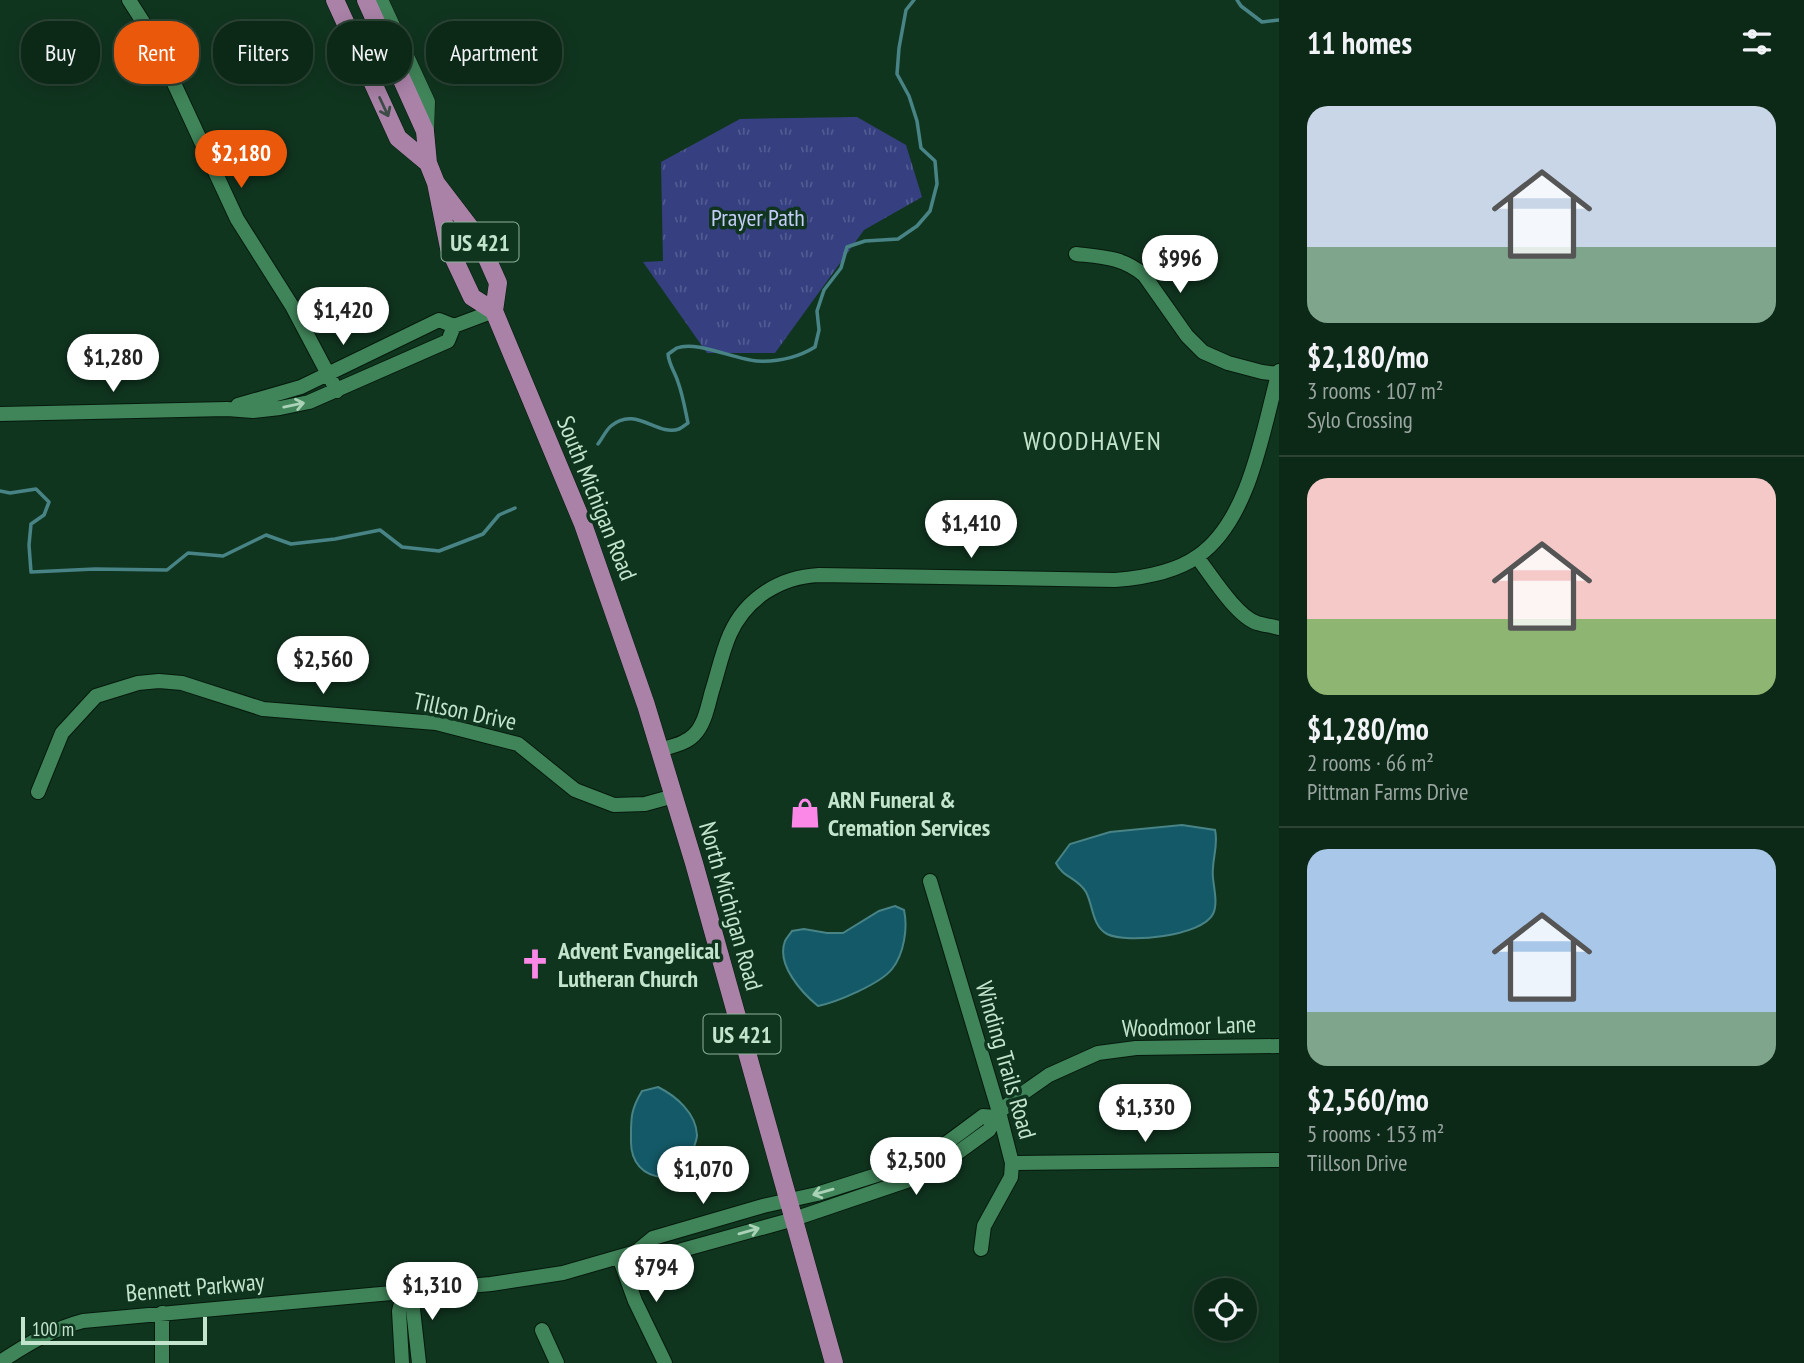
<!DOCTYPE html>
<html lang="en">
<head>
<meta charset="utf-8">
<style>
  body { margin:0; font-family:"PT Sans Narrow",sans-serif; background:#153020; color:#f1f3f6; height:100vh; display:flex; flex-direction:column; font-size:26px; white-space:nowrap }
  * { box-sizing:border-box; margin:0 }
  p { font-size:23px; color:#9aa6a1 }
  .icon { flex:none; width:38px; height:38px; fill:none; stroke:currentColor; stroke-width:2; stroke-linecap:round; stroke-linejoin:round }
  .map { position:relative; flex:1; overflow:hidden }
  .sheet { display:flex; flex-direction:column; background:#0c2817; width:525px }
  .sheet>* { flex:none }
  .guide { position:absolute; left:21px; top:21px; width:665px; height:63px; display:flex; gap:14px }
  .controls { position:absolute; left:1194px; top:1278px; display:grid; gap:14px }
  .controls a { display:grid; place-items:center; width:63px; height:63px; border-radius:50%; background:#0c2817; box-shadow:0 4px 18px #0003,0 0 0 2px #2c4436; font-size:35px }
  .scale { position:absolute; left:21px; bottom:18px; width:186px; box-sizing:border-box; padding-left:7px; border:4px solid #c3e5cd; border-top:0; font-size:19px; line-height:24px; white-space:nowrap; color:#c3e5cd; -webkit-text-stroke:5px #10351f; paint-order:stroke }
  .price { position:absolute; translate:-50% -60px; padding:0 16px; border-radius:24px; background:#fff; color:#222; font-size:23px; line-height:46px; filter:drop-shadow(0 2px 4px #0008) }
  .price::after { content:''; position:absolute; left:50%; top:42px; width:21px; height:16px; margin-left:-10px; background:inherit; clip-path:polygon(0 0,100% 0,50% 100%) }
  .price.active { background:#ea580c; color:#fff }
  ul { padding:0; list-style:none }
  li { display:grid; align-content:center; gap:14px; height:371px; padding:0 28px }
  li+li { border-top:2px solid #2c4436 }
  li span { display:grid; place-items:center; height:217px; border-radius:21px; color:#555 }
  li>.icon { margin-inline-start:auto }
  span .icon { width:126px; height:126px; fill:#fffc; stroke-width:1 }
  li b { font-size:30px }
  h2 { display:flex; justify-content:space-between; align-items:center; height:84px; padding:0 28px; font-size:30px }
  .pill { padding:0 24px; border-radius:28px; background:#0c2817; box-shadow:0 4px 18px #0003,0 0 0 2px #2c4436; font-size:24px; line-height:63px }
  .pill.active { background:#ea580c; color:#fff }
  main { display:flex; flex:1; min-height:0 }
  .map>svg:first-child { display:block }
  .grass { fill:url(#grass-tufts) }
  .water { fill:#145967; stroke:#488386; stroke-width:2 }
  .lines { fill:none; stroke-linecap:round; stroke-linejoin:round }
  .stream { stroke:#488386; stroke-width:3.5 }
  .street-casing { stroke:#051a0c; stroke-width:16 }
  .secondary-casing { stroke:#051a0c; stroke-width:19 }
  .primary-casing { stroke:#051a0c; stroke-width:19 }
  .street { stroke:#408459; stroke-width:14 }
  .secondary { stroke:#408459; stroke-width:18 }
  .primary { stroke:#aa82a8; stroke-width:18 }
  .oneway { stroke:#3e4c48 }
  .oneway2 { stroke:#a9d2b6 }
  .labels { text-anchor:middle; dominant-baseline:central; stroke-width:7; stroke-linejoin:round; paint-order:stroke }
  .shield { fill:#10351f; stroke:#8db099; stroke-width:2 }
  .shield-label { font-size:23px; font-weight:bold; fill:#c3e5cd }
  .park-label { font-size:24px; fill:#c4cef7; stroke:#10351f }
  .street-label { font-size:24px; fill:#c3e5cd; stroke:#10351f }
  .poi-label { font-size:24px; font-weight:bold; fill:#c3e5cd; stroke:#10351f; text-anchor:start }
  .neighbourhood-label { font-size:26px; letter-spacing:2px; fill:#c3e5cd; stroke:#10351f }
</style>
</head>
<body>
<main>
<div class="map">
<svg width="1279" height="1363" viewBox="0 0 1279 1363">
  <defs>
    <pattern id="grass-tufts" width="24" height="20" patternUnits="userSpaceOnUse" patternTransform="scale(1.75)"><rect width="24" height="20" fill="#363f80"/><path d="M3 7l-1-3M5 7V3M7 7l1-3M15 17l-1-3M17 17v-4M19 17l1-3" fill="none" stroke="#515b91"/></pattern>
  </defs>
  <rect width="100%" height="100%" fill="#10351f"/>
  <path class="grass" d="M857 117 906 145 922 197 864 230 775 353H707L643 262 663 261 661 162 740 119Z"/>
  <path class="water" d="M1182 825 1215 830C1219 846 1211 861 1213 878 1214 889 1218 904 1213 914 1202 936 1127 944 1107 934 1092 926 1093 905 1086 892 1077 877 1063 878 1056 863L1070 844 1110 832Z
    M895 906 904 910C908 928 904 954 892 969 880 984 837 1002 818 1006 801 992 776 964 785 941 787 937 790 934 792 931L804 929 827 933H843L879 911Z
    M658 1087C676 1096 696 1113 697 1135 697 1140 694 1146 693 1150 691 1157 685 1168 679 1173 675 1176 668 1177 663 1177 643 1176 631 1162 631 1142 631 1119 630 1111 642 1091Z"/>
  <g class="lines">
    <path class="stream" d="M1237 0 1241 6 1262 22 1279 20
      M598 444C602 439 606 430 611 426 636 405 657 437 679 429 682 428 685 425 688 423 685 409 683 396 678 382 675 372 669 365 668 354 669 354 676 348 677 348 696 340 736 360 757 361 778 362 797 358 815 347L819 330 817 311 824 290 841 268 847 247 865 241 898 239 917 226 930 211 937 184 935 161 921 148 917 121 909 96 897 74 899 48 906 10 914 0
      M0 491 10 493 36 489 49 502 44 515 31 524 29 545 31 572 95 569 167 570 188 553 223 556 266 535 291 544 335 539 380 530 402 547 439 551 483 534 499 515 515 508"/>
    <g class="street-casing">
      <path id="street" d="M129 0 152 36 237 219 292 306 337 391
        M1076 254C1103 257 1122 257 1144 275L1187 336 1203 352 1228 363 1262 372 1278 374
        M238 405 301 387 439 320 454 326 494 311
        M0 414 227 409 253 411 280 408 309 402 448 341 454 326
        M1197 557C1211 575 1236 616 1257 623 1264 625 1272 626 1279 628
        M660 750C672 746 685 744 694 735 705 724 708 705 712 691 718 672 722 652 730 634 746 598 780 577 819 575L1115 580C1141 578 1176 572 1198 556 1250 520 1263 429 1279 371
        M38 792 62 733 96 696 138 683 159 681 182 683 263 709 436 723 518 744 575 790 614 805 645 804 674 796
        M930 881 999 1112 1012 1163 1011 1177 984 1226 981 1249
        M1012 1163 1279 1160
        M636 1252 657 1257 794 1219 918 1177 938 1167 989 1130 995 1117 999 1112 1019 1096 1049 1075 1098 1053 1136 1048 1279 1046
        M619 1257 635 1301 665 1363
        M404 1292 413 1309 419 1363
        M542 1330 557 1363
        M0 1362C26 1345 52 1329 83 1321L491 1284 563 1273 636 1252 653 1238 763 1206 817 1194 886 1172 916 1160 944 1145 983 1116 995 1117
        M162 1363V1313
        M402 1363 399 1311 404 1292"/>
    </g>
    <g class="secondary-casing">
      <path id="secondary" d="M379 0 426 102 425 131"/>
    </g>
    <g class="primary-casing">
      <path id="primary" d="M335 0 398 138 428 163
        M366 0 425 131 428 163 436 183 449 248 472 297 494 311
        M436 183 478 238 498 283 494 311 583 524 646 705 694 863 834 1363"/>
    </g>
    <use href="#street" class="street"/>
    <use href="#secondary" class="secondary"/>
    <use href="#primary" class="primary"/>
  </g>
  <defs><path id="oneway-shaft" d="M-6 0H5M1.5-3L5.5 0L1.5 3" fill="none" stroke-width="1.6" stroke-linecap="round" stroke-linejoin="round" transform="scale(1.75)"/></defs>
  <use class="oneway" href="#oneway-shaft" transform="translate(384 107) rotate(65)"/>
  <g class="oneway2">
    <use href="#oneway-shaft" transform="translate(294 405) rotate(-12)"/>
    <use href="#oneway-shaft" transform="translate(823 1192) rotate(164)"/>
    <use href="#oneway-shaft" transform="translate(749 1231) rotate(-16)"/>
  </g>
  <defs>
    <g id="shop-bare" transform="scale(2.415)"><path d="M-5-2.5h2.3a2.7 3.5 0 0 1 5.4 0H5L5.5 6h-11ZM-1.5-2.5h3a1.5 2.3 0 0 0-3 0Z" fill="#fb87e6" stroke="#10351f" stroke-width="2.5" paint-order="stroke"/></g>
    <g id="church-bare" transform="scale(2.415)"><path d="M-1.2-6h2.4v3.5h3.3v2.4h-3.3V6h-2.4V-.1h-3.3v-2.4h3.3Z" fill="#fb87e6" stroke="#10351f" stroke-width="2.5" paint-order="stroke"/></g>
  </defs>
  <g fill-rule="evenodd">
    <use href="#shop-bare" x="805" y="813"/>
    <use href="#church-bare" x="535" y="964"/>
  </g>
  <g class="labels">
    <g class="shield">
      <rect x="441.5" y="222.5" width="77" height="39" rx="5"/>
      <rect x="703.5" y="1014.5" width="77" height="39" rx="5"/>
    </g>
    <g class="shield-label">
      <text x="480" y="242">US 421</text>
      <text x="742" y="1034">US 421</text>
    </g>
    <g class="park-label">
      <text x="758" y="217">Prayer Path</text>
    </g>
    <g class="street-label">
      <text transform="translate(597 498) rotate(68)">South Michigan Road</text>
      <text transform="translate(465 711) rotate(12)">Tillson Drive</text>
      <text transform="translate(731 906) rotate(74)">North Michigan Road</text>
      <text transform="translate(1189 1026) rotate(-2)">Woodmoor Lane</text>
      <text transform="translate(1006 1060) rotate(74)">Winding Trails Road</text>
      <text transform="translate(195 1287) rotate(-5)">Bennett Parkway</text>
    </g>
    <g class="poi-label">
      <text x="828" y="799">ARN Funeral &amp;<tspan x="828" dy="28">Cremation Services</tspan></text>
      <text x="558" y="950">Advent Evangelical<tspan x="558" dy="28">Lutheran Church</tspan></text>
    </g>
    <g class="neighbourhood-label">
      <text x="1093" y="440">WOODHAVEN</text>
    </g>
  </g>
</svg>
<div class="controls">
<a><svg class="icon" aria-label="locate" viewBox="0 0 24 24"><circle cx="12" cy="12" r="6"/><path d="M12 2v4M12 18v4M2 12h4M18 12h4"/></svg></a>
</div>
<div class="scale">100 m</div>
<b class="price active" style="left:241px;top:190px">$2,180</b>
<b class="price" style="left:1180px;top:295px">$996</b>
<b class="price" style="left:343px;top:347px">$1,420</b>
<b class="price" style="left:113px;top:394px">$1,280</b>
<b class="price" style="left:971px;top:560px">$1,410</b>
<b class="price" style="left:323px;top:696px">$2,560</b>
<b class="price" style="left:1145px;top:1144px">$1,330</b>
<b class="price" style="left:916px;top:1197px">$2,500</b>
<b class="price" style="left:703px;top:1206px">$1,070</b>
<b class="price" style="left:656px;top:1304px">$794</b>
<b class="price" style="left:432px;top:1322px">$1,310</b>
<div class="guide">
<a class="pill">Buy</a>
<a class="pill active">Rent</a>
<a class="pill">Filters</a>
<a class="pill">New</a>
<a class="pill">Apartment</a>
</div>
</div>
<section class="sheet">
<h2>11 homes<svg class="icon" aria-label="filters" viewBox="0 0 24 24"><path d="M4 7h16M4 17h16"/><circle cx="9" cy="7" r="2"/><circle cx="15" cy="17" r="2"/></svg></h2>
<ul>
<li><span style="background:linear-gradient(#c9d6e8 65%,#7fa58c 0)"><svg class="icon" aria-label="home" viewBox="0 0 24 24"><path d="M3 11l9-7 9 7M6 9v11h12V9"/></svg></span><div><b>$2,180/mo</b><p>3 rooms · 107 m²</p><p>Sylo Crossing</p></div></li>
<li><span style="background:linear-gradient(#f6c9c9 65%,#8fb573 0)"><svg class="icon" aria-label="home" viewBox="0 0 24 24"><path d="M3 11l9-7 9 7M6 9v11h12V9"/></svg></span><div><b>$1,280/mo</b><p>2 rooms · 66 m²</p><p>Pittman Farms Drive</p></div></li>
<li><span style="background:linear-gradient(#a9c7e8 75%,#7fa58c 0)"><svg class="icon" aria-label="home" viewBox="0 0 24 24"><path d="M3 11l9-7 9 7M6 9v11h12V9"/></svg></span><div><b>$2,560/mo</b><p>5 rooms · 153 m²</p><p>Tillson Drive</p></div></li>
</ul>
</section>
</main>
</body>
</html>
